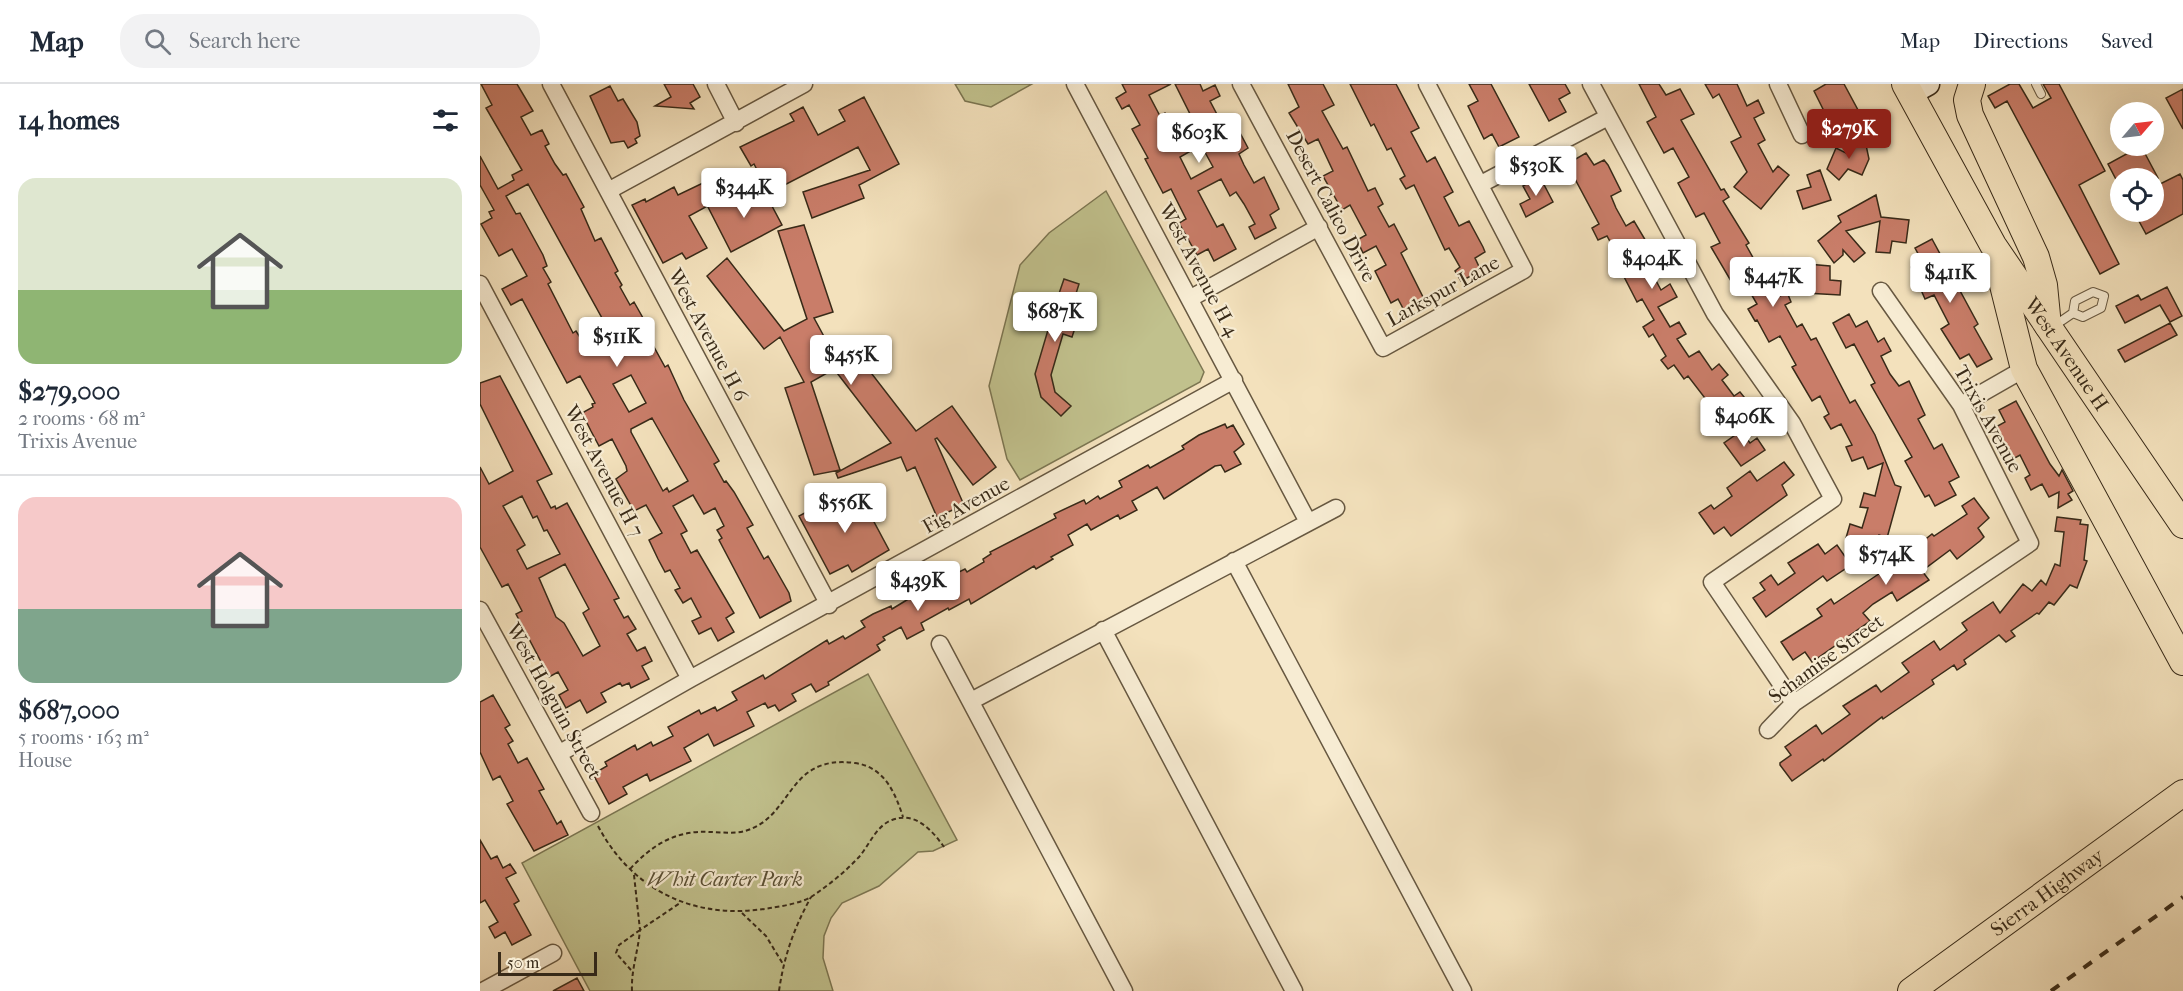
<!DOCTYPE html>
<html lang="en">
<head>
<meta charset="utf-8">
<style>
  body { margin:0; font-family:"IM FELL French Canon",serif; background:#f2f2f3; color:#1f2937; height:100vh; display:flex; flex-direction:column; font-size:22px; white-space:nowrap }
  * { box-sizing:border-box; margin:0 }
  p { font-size:20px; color:#747a83 }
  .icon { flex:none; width:33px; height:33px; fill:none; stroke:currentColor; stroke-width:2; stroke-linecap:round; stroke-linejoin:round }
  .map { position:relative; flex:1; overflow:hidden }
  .side { display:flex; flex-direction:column; background:#fff; width:480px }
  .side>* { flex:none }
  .needle { width:39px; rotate:62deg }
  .tools { position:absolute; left:1630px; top:18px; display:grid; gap:12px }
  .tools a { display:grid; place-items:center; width:54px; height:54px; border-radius:50%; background:#fff; box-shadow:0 6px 24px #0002; font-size:30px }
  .scale { position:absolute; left:18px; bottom:15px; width:99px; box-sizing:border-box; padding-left:6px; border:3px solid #382a18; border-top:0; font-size:16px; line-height:21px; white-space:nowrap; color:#382a18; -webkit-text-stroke:4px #f7ecd3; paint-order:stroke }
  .price { position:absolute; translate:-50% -51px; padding:0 14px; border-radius:6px; background:#fff; color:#222; font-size:20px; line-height:39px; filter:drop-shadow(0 2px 3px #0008) }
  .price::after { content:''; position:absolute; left:50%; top:36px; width:18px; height:14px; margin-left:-9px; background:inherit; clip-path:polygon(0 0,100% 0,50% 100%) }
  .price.current { background:#8f2418; color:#fff }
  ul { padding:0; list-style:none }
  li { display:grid; align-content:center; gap:12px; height:318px; padding:0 18px }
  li+li { border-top:2px solid #e0e1e3 }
  li span { display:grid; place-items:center; height:186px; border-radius:18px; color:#555 }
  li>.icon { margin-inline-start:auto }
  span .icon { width:108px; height:108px; fill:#fffc; stroke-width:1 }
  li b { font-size:26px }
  h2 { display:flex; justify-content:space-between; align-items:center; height:72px; padding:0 18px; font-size:26px }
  header { display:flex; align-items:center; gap:36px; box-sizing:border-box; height:84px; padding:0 30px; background:#fff; border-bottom:2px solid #e0e1e3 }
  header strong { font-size:28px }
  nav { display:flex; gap:33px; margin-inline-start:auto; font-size:21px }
  .search { width:420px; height:54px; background:#f2f2f3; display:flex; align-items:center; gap:15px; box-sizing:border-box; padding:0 21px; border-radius:24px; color:#747a83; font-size:22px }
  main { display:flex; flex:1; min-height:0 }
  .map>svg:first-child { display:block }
  .green { fill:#c1c18d; stroke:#7c7652; stroke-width:1.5 }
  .building { fill:#c97d69; stroke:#382a18; stroke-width:1.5; fill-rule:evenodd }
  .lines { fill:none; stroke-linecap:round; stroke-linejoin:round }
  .lane-casing { stroke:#675841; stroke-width:10 }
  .street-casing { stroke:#675841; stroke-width:19 }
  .secondary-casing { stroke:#382a18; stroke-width:25 }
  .primary-casing { stroke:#382a18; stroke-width:28 }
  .path { stroke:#382a18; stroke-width:2; stroke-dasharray:4.5 3; stroke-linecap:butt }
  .lane { stroke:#f7ecd3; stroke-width:8 }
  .street { stroke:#f7ecd3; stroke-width:16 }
  .secondary { stroke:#f7ecd3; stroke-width:22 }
  .primary { stroke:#f3e1bc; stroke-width:26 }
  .rail { stroke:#382a18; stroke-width:4; stroke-dasharray:10 10; stroke-linecap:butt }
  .labels { text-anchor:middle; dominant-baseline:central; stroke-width:4.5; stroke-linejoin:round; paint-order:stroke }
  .street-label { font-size:20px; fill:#382a18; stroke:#f7ecd3 }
  .park-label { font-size:20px; font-style:italic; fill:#5a5035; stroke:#f7ecd3 }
</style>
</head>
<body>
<header>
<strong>Map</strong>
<div class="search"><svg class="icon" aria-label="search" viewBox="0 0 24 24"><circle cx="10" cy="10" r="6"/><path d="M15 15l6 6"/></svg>Search here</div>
<nav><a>Map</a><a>Directions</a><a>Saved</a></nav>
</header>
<main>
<section class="side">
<h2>14 homes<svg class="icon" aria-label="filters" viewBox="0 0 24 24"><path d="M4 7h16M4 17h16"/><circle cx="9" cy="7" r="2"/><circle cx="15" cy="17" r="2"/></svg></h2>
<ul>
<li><span style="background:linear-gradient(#dfe7d0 60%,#8fb573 0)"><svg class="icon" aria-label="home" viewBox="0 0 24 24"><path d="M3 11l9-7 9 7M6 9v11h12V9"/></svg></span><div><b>$279,000</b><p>2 rooms · 68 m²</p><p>Trixis Avenue</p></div></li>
<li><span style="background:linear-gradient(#f6c9c9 60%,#7fa58c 0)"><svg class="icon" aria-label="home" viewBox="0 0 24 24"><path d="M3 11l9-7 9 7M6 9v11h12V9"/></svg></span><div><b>$687,000</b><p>5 rooms · 163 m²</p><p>House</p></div></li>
</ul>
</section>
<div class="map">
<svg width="1703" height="907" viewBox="0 0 1703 907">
  <rect width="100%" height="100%" fill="#f3e1bc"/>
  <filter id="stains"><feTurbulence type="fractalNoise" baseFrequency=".00333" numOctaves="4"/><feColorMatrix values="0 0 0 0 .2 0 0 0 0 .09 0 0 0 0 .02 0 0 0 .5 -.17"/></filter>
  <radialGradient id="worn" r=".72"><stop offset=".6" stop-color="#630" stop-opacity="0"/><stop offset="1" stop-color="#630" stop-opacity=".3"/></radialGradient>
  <path class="green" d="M475 0H552L511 23 485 17Z
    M626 107 724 288 720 298 540 396 527 375 509 302 540 181 569 149Z
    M388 590 477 756 453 767 438 768 399 802 362 819 351 834 344 852 343 874 353 907H110L42 779Z"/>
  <path class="building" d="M1 0H37L53 27 41 33 51 51 62 46 69 60 65 62 75 80 83 91 86 90 104 123 101 125 115 157 121 154 138 187 135 189 142 201 140 203 150 221 154 218 172 250 168 252 185 283 188 281 204 316 239 377 234 380 244 398 246 397 254 408 273 441 267 444 284 475 288 472 309 509 311 517 280 534 239 456 242 454 237 446 244 442 235 424 224 430 213 411 193 422 207 447 201 450 211 469 217 466 254 529 246 534 254 548 238 557 231 544 219 550 212 537 221 533 211 514 203 519 195 506 200 504 190 486 185 488 178 475 169 456 182 449 166 421 154 427 136 395 147 387 146 382 132 355 119 362 111 347 102 329 113 323 112 320 115 319 100 292 87 299 42 215 31 221 22 205 47 192 32 165 19 172 1 140 12 134 9 128 14 126 0 101V72L18 105 34 96 32 91 42 86 6 24 12 21ZM48 100 128 245 103 258 96 247 93 249 68 200 71 198 63 184 67 182 63 171 40 129 36 130 26 112ZM151 291 166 319 149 328 133 300ZM172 334 208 397 189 408 187 404 183 407 151 348V345Z
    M184 0H213L220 13 210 19 214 25 175 22 191 13Z
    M642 0H691L669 11 680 32 685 29 690 38 686 40 697 62 720 50 695 0H720L723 7 735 1 740 12 730 17 740 36 750 30 768 64 759 70 764 81 774 99 784 93 797 120 799 125 790 131 796 144 775 155 769 143 775 140 764 120 756 108 750 112 741 95 718 107 737 143 743 140 756 165 734 177 728 165 717 171 699 139 706 135 691 105 683 109 665 75 668 74 652 45 660 41 649 21 642 25 636 14 646 8ZM721 61 733 83 711 95 700 73Z
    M808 0H843L854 21 842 27 863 65 867 63 888 107 895 104 903 120 898 123 909 143 914 140 927 165 921 169 945 217 925 228 918 215 911 219 895 187 906 181 896 162 883 169 877 156 886 151 870 121 862 126 843 92 853 87 838 55 828 60 809 29 819 23Z
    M870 0H916L939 44 931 48 947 78 955 73 973 108 964 113 979 142 989 137 1003 163 1005 168 995 174 1001 187 981 197 975 187 980 183 969 164 965 166 934 101 926 105 920 95 925 92 911 64 907 66 894 40 891 42Z
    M989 0H1011L1039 53 1019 63 1012 50 1004 55 988 22 998 17Z
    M1049 0H1085L1090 9 1079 15 1086 28 1069 37Z
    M1159 0H1179L1186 11 1200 5 1214 30 1201 36 1241 106 1244 105 1249 113 1243 117 1269 159 1266 161 1281 188 1285 186 1300 212 1307 208 1311 218 1305 221 1317 243 1322 240 1331 256 1336 254 1370 319 1375 316 1395 351 1415 401 1421 403 1407 454 1399 451 1396 463 1366 454 1370 440 1382 444 1388 424 1380 423 1384 409 1395 412 1403 379 1388 385 1383 373 1372 377 1366 363 1372 361 1361 340 1351 345 1344 333 1349 330 1340 312 1332 317 1312 283 1316 281 1300 252 1289 258 1277 236 1275 237 1268 225 1277 220 1267 203 1261 192 1251 197 1231 163 1240 159 1224 129 1216 133 1198 99 1209 93 1193 64 1184 69 1167 38 1176 33Z
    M1225 0H1257L1267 22 1278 16 1284 29 1274 34 1285 56 1278 60 1293 88 1298 82 1309 91 1281 125 1254 103 1267 88 1251 58 1261 53 1239 10 1233 14Z
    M1346 0H1364L1385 39 1362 52 1371 30 1351 41 1334 7Z
    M1530 0H1539L1553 24 1571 14 1563 0H1579L1625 87 1599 101 1639 180 1620 190 1527 17 1515 24 1508 12Z
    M130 2 138 17 143 15 157 38 160 52 155 55 157 59 148 64 144 57 131 59 110 12Z
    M1703 5V45L1686 14Z
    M384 13 419 80 379 101 384 114 332 134 323 108 390 86 378 63 289 109 274 80 271 82 260 63 314 37 310 30 323 23 338 51 365 37 359 26Z
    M1372 55 1386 61 1389 75 1382 91 1368 85 1359 96 1347 85 1356 64 1366 69Z
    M1661 62 1678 94H1641V105L1628 80Z
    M1106 69 1114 81 1124 76 1128 81 1141 107 1131 112 1136 124 1146 142 1154 137 1167 159 1169 158 1175 171 1165 176 1181 206 1190 200 1197 213 1178 223 1190 243 1199 238 1206 250 1197 255 1209 273 1219 267 1232 286 1239 280 1248 291 1242 296 1254 312 1260 308 1269 319 1262 324 1270 334 1251 348 1208 292 1204 295 1194 281 1188 285 1181 276 1186 272 1173 250 1169 253 1163 243 1174 236 1162 215 1157 218 1142 189 1139 190 1133 178 1139 174 1127 152 1118 156 1112 144 1119 140 1087 80Z
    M1340 86 1351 116 1323 125 1317 107 1331 103 1327 91Z
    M1700 90 1703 96V130L1666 150 1654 128H1674V103Z
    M1060 93 1073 118 1046 133 1040 120 1050 115 1043 102Z
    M225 98 235 118 209 132 227 164 206 175 202 169 183 179 152 121 165 115 166 118 194 103 198 111Z
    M264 107 269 116 284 107 302 141 251 168 228 123 252 110 253 113Z
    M1396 111 1401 133 1429 136 1426 159 1412 157 1410 169 1396 168 1400 137 1366 147 1385 169 1374 178 1363 166V171L1354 179 1338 157 1361 138 1358 132Z
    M324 141 353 228 334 234 359 280 375 268 436 347 472 322 516 383 493 401 457 354 455 355 484 421 457 433 435 383 427 387 421 373 358 394 356 389 411 359 354 285 331 298 360 386 334 391 305 304 324 298 300 253 284 265 227 192 247 174 304 247 327 235 298 147Z
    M1452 155 1498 240 1494 243 1512 275 1497 283 1489 270 1480 275 1461 245 1469 240 1454 211 1445 215 1431 183 1442 177 1435 164Z
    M1327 180 1350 182V196L1361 197 1360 211 1325 209Z
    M584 195 599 200 589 232 598 235 592 253 583 250 571 291 575 308 591 322 581 332 561 313 555 290 568 246 555 242 561 223 573 227Z
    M1687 203 1702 232 1690 238 1680 221 1645 239 1636 222 1658 211 1661 216Z
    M1369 230 1376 243 1387 237 1398 258 1404 254 1411 267 1401 272 1410 290 1419 302 1429 297 1445 331 1438 335 1454 365 1462 360 1479 393 1469 398 1476 411 1455 422 1449 411 1445 413 1425 377 1432 373 1391 301 1395 299 1374 260 1366 264 1353 239Z
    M1690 239 1697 251 1645 278 1638 266Z
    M20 292 72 390 57 397 71 424 75 422 76 425 87 419 139 514 134 516 144 534 148 532 156 545 147 550 157 567 165 563 172 577 162 582 169 595 151 604 149 599 142 602 140 599 121 609 126 618 107 629 100 616 86 624 79 611 88 606 78 588 69 593 36 530 42 527 28 500 22 503 0 463V383L9 400 33 387 0 320V299ZM42 412 53 434 57 432 64 447 67 446 80 470 47 485 37 466 45 461 23 422ZM85 480 109 525 103 529 120 562 103 572 84 539 76 533 59 494Z
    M1536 317 1570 380 1579 392 1582 386 1593 407 1588 410 1592 416 1578 424 1579 408 1569 413 1562 400 1551 406 1545 394 1550 391 1540 371 1533 375 1514 344 1525 338 1519 326Z
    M745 340 747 344 753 341 764 360 754 368 761 380 745 388 741 381 735 382 684 415 677 403 652 417 657 426 640 435 638 431 611 446 607 440 588 451 593 461 571 473 573 475 556 485 554 482 491 520 489 515 469 526 468 524 441 539 444 546 427 555 421 543 403 553 405 556 397 561 400 566 348 598 349 601 336 608 331 600 312 610 316 617 299 627 295 621 288 624 285 619 267 628 274 642 234 662 228 650 204 664 211 677 170 697 167 690 143 703 147 710 129 720 113 690 127 682 125 678 155 661 157 666 171 658 173 662 193 652 188 643 219 626 221 630 235 623 237 627 257 616 252 608 283 591 285 595 347 556 349 560 363 552 365 555 385 543 381 537 393 530 411 522 412 525 476 486 477 489 485 485 487 488 504 478 503 475 511 470 510 468 576 434 574 430 604 416 606 420 618 412 620 415 642 403 639 397 668 381 670 384 704 365 702 362 719 351Z
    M1261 347 1270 359 1277 354 1285 366 1261 382 1244 359Z
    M1304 378 1314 391 1302 401 1307 411 1251 452 1244 443 1234 450 1219 429 1231 421 1234 425 1252 412 1247 404 1270 387 1277 397Z
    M377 406 409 466 372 488 368 481 350 490 319 432 332 425 334 429Z
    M1494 414 1509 434 1498 444 1504 453 1500 457 1477 475 1470 466 1442 487 1449 496 1417 517 1412 508 1393 520 1383 529 1390 537 1332 578 1325 568 1313 576 1301 558 1342 532 1337 525 1351 515 1354 520 1418 477 1452 450 1454 452 1487 430 1482 422Z
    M1577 433 1601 436 1600 440 1608 441 1604 476 1607 477 1597 504 1590 501 1574 521 1569 518 1559 530 1557 529 1531 547 1535 552 1526 558 1519 551 1484 576 1486 580 1477 586 1474 581 1452 596 1454 600 1403 635 1402 633 1344 677 1343 675 1312 697 1300 681V679L1311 671 1305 663 1336 641 1342 650 1370 630 1363 622 1396 601 1401 608 1429 588 1422 579 1454 557 1460 566 1487 546 1482 539 1513 518 1520 529 1543 500 1552 507 1561 496 1566 501 1575 480 1580 482 1584 448 1575 447Z
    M1338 460 1345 470 1357 461 1371 481 1347 497 1343 492 1286 533 1273 514 1285 506 1280 499 1291 491 1298 501 1315 489 1308 479Z
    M13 611 30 641 25 644 33 657 28 660 38 679 47 674 64 705 59 707 69 725 77 740 81 737 88 751 54 767 27 720 33 717 20 692 13 696 0 668V618Z
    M0 756 11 775 17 772 23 784 30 780 36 789 26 794 39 817 34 820 51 851 32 861 25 848 15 854 9 843 18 838 5 816 0 819Z
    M97 894 104 907H73Z"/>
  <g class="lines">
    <g class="lane-casing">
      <path id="lane" d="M1556 0 1561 10
        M1613 208 1624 212 1621 224 1603 233 1593 229 1595 217Z
        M1571 244 1593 229"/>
    </g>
    <g class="street-casing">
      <path id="street" d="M71 0 349 521
        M236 0 256 39
        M595 0 828 438
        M761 0 903 264 1044 186 947 0
        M1111 0 1235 230 1312 339 1353 415 1232 498 1314 619
        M1298 0 1322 51
        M1001 100 1128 33
        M128 107 324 0
        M0 200 210 595
        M711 214 839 143
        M1481 321 1544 285
        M754 477 983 907
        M0 526 111 729
        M623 546 814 907
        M460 560 644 907
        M491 617 856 424
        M1288 646 1314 619 1550 459 1481 321 1401 207
        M80 669 210 595 754 296
        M3 907 73 869"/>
    </g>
    <g class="secondary-casing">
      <path id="secondary" d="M1430 10 1448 0"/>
    </g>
    <g class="primary-casing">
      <g id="primary">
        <path id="s1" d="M1425 0 1513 161 1703 441"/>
        <path d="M1492 0 1487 16 1490 31 1556 173 1564 201 1568 242"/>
        <path d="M1518 181 1544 285 1703 578"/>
        <path id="s2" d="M1431 907 1703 709"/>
      </g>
    </g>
    <path class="path" d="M118 742C153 808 217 837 290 824 303 822 323 819 334 811 350 800 366 787 379 773 390 760 396 742 412 736 435 727 452 746 464 763
      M150 785C172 761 196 746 229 748 240 748 255 750 265 747 314 733 306 670 375 679 404 683 415 708 423 733
      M154 791 160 846 200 819
      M262 829 286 852 303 880
      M151 886 136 869 139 861 160 846
      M152 907C151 886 158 868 160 846
      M299 907C304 872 314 844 331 813"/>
    <use href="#lane" class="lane"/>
    <use href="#street" class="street"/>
    <use href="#secondary" class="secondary"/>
    <use href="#primary" class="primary"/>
    <path class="rail" d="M1571 907 1703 813"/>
  </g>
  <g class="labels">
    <g class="street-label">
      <text transform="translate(851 122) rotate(62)">Desert Calico Drive</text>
      <text transform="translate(719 186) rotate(62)">West Avenue H 4</text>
      <text transform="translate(963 207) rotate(-29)">Larkspur Lane</text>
      <text transform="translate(228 251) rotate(62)">West Avenue H 6</text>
      <text stroke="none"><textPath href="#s1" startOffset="315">West Avenue H</textPath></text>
      <text transform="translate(1508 335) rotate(61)">Trixis Avenue</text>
      <text transform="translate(124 387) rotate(62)">West Avenue H 7</text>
      <text transform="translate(486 421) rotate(-29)">Fig Avenue</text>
      <text transform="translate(1346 575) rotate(-36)">Schamise Street</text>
      <text transform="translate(74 617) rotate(61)">West Holguin Street</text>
      <text stroke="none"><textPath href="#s2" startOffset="168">Sierra Highway</textPath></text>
    </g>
    <g class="park-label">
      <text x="245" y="795">Whit Carter Park</text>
    </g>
  </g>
  <rect width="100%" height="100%" filter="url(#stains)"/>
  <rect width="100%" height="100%" fill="url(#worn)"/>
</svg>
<div class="tools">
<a><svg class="needle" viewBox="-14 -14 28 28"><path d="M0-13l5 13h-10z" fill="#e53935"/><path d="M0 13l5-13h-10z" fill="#747a83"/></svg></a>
<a><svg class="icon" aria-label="locate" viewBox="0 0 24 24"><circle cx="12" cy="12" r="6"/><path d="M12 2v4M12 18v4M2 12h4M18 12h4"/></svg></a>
</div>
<div class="scale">50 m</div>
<b class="price current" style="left:1369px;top:76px">$279K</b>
<b class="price" style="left:719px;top:80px">$603K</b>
<b class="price" style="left:1056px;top:113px">$530K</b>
<b class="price" style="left:264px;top:135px">$344K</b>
<b class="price" style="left:1172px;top:206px">$404K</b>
<b class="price" style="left:1470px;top:220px">$411K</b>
<b class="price" style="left:1293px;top:224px">$447K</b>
<b class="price" style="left:575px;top:259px">$687K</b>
<b class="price" style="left:137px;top:284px">$511K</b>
<b class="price" style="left:371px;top:302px">$455K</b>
<b class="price" style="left:1264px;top:364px">$406K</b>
<b class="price" style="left:365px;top:450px">$556K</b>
<b class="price" style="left:1406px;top:502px">$574K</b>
<b class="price" style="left:438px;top:528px">$439K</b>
</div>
</main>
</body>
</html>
